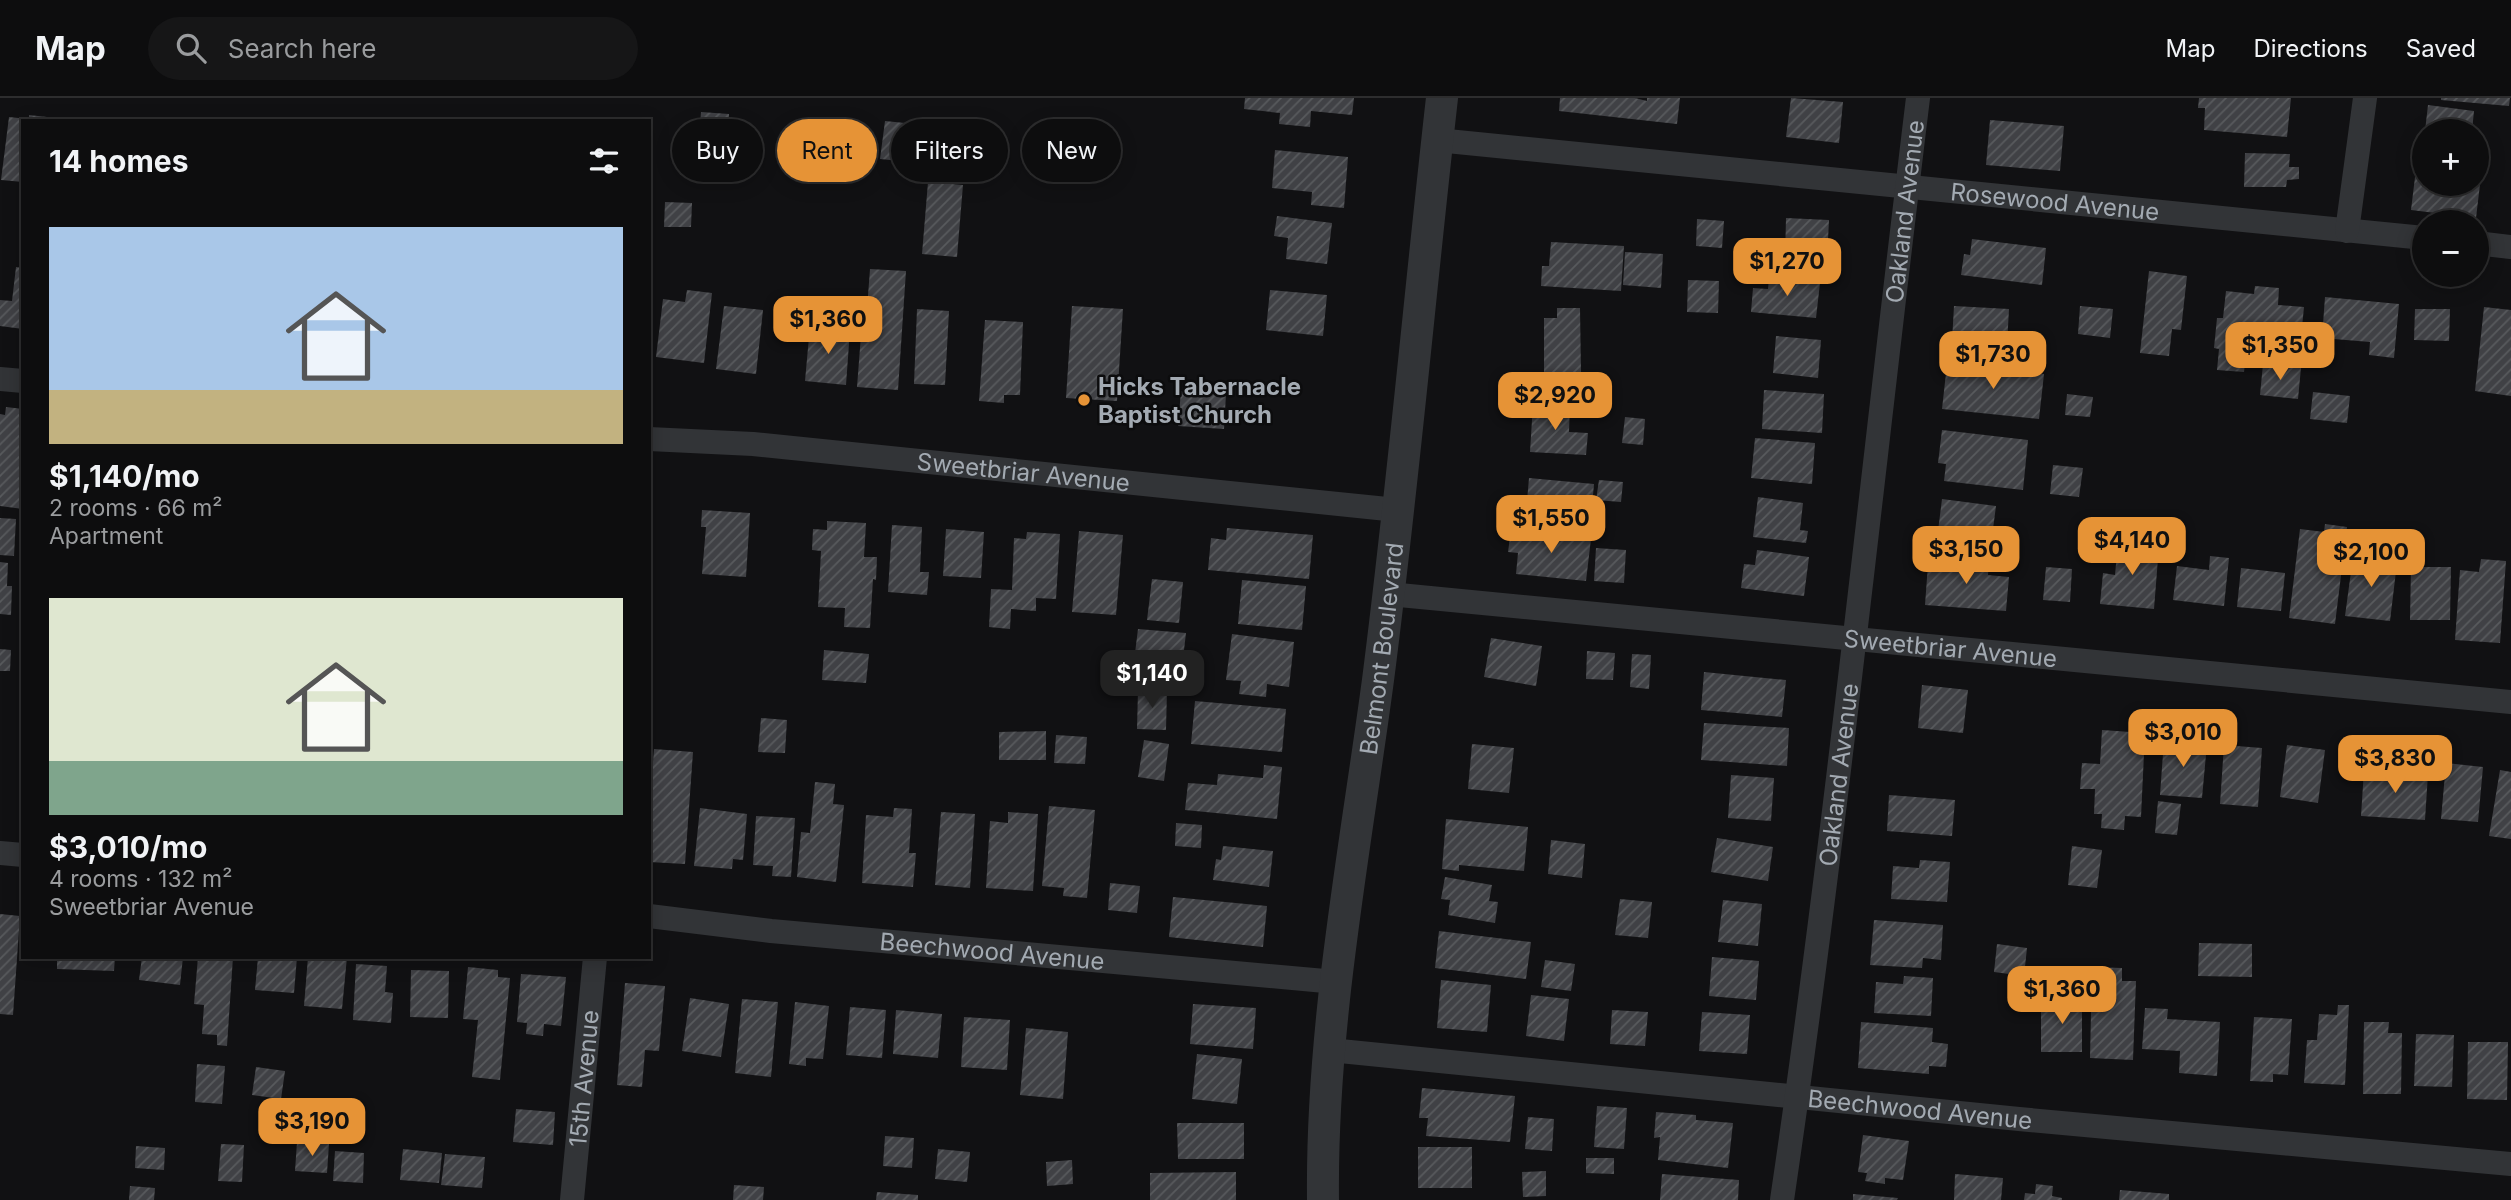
<!DOCTYPE html>
<html lang="en">
<head>
<meta charset="utf-8">
<style>
  body { margin:0; font-family:Inter,sans-serif; background:#161617; color:#f1f3f6; height:100vh; display:flex; flex-direction:column; font-size:26px; white-space:nowrap }
  * { box-sizing:border-box; margin:0 }
  p { font-size:23px; color:#9a9c9e }
  .icon { flex:none; width:38px; height:38px; fill:none; stroke:currentColor; stroke-width:2; stroke-linecap:round; stroke-linejoin:round }
  .map { position:relative; flex:1; overflow:hidden }
  .panel { position:absolute; left:21px; top:21px; width:630px; height:840px; display:flex; flex-direction:column; background:#0d0d0e; border-radius:0px; box-shadow:0 4px 18px #0003,0 0 0 2px #2d2d2e }
  .panel>* { flex:none }
  .guide { position:absolute; left:672px; top:21px; width:665px; height:63px; display:flex; gap:14px }
  .fabs { position:absolute; left:2412px; top:21px; display:grid; gap:14px }
  .fabs a { display:grid; place-items:center; width:77px; height:77px; border-radius:50%; background:#0d0d0e; box-shadow:0 4px 18px #0003,0 0 0 2px #2d2d2e; font-size:35px }
  .price { position:absolute; translate:-50% -60px; padding:0 16px; border-radius:14px; background:#e69336; color:#111; font-size:23px; line-height:46px; filter:drop-shadow(0 2px 4px #0008) }
  .price::after { content:''; position:absolute; left:50%; top:42px; width:21px; height:16px; margin-left:-10px; background:inherit; clip-path:polygon(0 0,100% 0,50% 100%) }
  .price.on { background:#222; color:#fff }
  ul { padding:0; list-style:none }
  li { display:grid; align-content:center; gap:14px; height:371px; padding:0 28px }
  li span { display:grid; place-items:center; height:217px; border-radius:0px; color:#555 }
  li>.icon { margin-inline-start:auto }
  span .icon { width:126px; height:126px; fill:#fffc; stroke-width:1 }
  li b { font-size:30px }
  h2 { display:flex; justify-content:space-between; align-items:center; height:84px; padding:0 28px; font-size:30px }
  .pill { padding:0 24px; border-radius:32px; background:#0d0d0e; box-shadow:0 4px 18px #0003,0 0 0 2px #2d2d2e; font-size:24px; line-height:63px }
  .pill.on { background:#e69336; color:#111 }
  header { display:flex; align-items:center; gap:42px; box-sizing:border-box; height:98px; padding:0 35px; background:#0d0d0e; border-bottom:2px solid #2d2d2e }
  header strong { font-size:33px }
  nav { display:flex; gap:38px; margin-inline-start:auto; font-size:24px }
  .search { width:490px; height:63px; background:#161617; display:flex; align-items:center; gap:18px; box-sizing:border-box; padding:0 24px; border-radius:38px; color:#9a9c9e; font-size:26px }
  .map>svg:first-child { display:block }
  .building { fill:url(#building-hatch) }
  .lines { fill:none; stroke-linecap:round; stroke-linejoin:round }
  .minor { stroke:#323437; stroke-width:24 }
  .tertiary { stroke:#323437; stroke-width:32 }
  .poi-dot { fill:#e69336; stroke:#0c0c0d; stroke-width:2.5 }
  .labels { text-anchor:middle; dominant-baseline:central; stroke-width:5; stroke-linejoin:round; paint-order:stroke }
  .street-label { font-size:24px; fill:#a3aab2; stroke:#0c0c0d }
  .poi-label { font-size:24px; font-weight:bold; fill:#a3aab2; stroke:#0c0c0d; text-anchor:start }
</style>
</head>
<body>
<header>
<strong>Map</strong>
<div class="search"><svg class="icon" aria-label="search" viewBox="0 0 24 24"><circle cx="10" cy="10" r="6"/><path d="M15 15l6 6"/></svg>Search here</div>
<nav><a>Map</a><a>Directions</a><a>Saved</a></nav>
</header>
<div class="map">
<svg width="2511" height="1102" viewBox="0 0 2511 1102">
  <defs>
    <pattern id="building-hatch" width="6" height="6" patternUnits="userSpaceOnUse" patternTransform="scale(1.75)"><rect width="6" height="6" fill="#404145"/><path d="M-1 1l2-2M0 6l6-6M5 7l2-2" fill="none" stroke="#585a5d"/></pattern>
  </defs>
  <rect width="100%" height="100%" fill="#111113"/>
  <path class="building" d="M1245 0H1354L1352 17 1311 13 1310 29 1279 26 1280 15 1244 11Z
    M1560 0H1635L1647 3V0H1680L1677 26 1559 13Z
    M1791 0 1843 4 1839 45 1786 39Z
    M2199 0H2291L2287 39 2204 32 2205 10H2198Z
    M2441 0H2510L2509 8 2441 2Z
    M2428 7 2474 13 2472 33H2425Z
    M701 14 729 16 728 42 699 40Z
    M29 17 65 21V23H29Z
    M9 19 28 21 23 23V84L1 82Z
    M1990 22 2064 28 2060 73 1986 67Z
    M885 23 915 26 910 64 880 61Z
    M1275 52 1348 59 1344 110 1311 107 1312 94 1272 90Z
    M2245 55 2290 56 2289 69H2299V81L2287 82 2286 89H2244Z
    M2416 71 2424 72V86H2476V78H2481L2476 120 2411 112Z
    M928 84 963 87 957 159 922 156Z
    M665 104 692 105 691 129H664Z
    M1277 118 1332 125 1327 166 1286 161 1288 140 1274 138Z
    M1786 120 1829 122 1827 162 1785 160Z
    M1697 121 1724 123 1722 150 1696 148Z
    M1972 141 2046 150 2042 187 1961 177 1964 156 1970 157Z
    M1551 144 1624 148 1621 193 1541 188 1542 168H1549Z
    M1625 154 1663 156 1661 190 1623 187Z
    M16 169 23 170V231L0 228V202L12 203Z
    M870 171 906 173 898 292 857 289 862 224H866Z
    M2149 173 2187 178 2181 232 2172 231 2169 258 2140 255Z
    M1769 180 1820 185 1816 220 1751 214 1753 190 1768 191Z
    M1688 182 1719 183 1718 215 1687 214Z
    M2255 188 2279 190 2278 207 2304 209 2301 239 2285 237 2283 261 2246 257 2244 274 2217 272 2219 251 2214 250 2217 220H2223L2226 193 2254 196Z
    M687 192 712 195 704 265 656 259 663 201 685 204Z
    M1270 192 1327 197 1323 238 1266 232Z
    M2325 199 2399 206 2394 260 2369 257 2370 244 2322 240Z
    M724 208 763 212 756 276 716 271Z
    M1072 208 1123 211 1117 303 1066 300Z
    M1954 208 2009 211 2007 247 1952 243Z
    M2080 208 2113 211 2110 240 2078 236Z
    M2484 209 2511 212V298L2475 293Z
    M1557 210H1580L1581 274 1544 275V220H1557Z
    M917 211 949 213 945 287 914 286Z
    M2415 211H2450L2449 243 2414 242Z
    M985 222 1023 224 1020 297H1004V305L979 303Z
    M810 228 850 232 846 287 805 283Z
    M1776 238 1821 242 1818 280 1773 275Z
    M1947 266 2044 276 2039 321 1942 311Z
    M2263 266 2301 270 2298 301 2260 297Z
    M1764 292 1824 296 1822 335 1762 331Z
    M1181 293 1226 296 1224 331 1178 328Z
    M2313 294 2350 298 2347 325 2310 321Z
    M2067 296 2093 299 2090 319 2065 317Z
    M1533 306 1570 307 1569 334 1588 335 1586 357 1530 354Z
    M6 309 23 311V411L0 408V316L5 317Z
    M1625 319 1645 321 1643 347 1622 345Z
    M1942 332 2028 342 2023 392 1944 383 1946 366 1938 365Z
    M1755 340 1815 345 1812 386 1751 380Z
    M2053 367 2083 370 2079 399 2050 396Z
    M1529 380 1594 386 1591 420 1526 415Z
    M1599 382 1623 384 1621 404 1596 402Z
    M1758 399 1803 405 1800 432 1808 433 1806 445 1753 439Z
    M1942 401 1996 408 1993 431 2009 433 2006 450 1937 441Z
    M702 412 750 415 746 479 702 476 706 429H701Z
    M0 420 16 421 14 458 0 457Z
    M827 423 866 425 864 459H877L876 482 873 481 870 530 844 529 845 510 818 509 821 453 812 452 813 431 827 432Z
    M2325 426 2347 429 2335 526 2289 520 2300 431 2324 434Z
    M892 427 922 429 920 474H929L927 497 888 494Z
    M1227 430 1313 437 1309 481 1208 472 1211 440 1226 442Z
    M946 431 984 434 981 480 943 478Z
    M1511 432 1591 441 1586 483 1516 476 1518 455 1508 454Z
    M1079 433 1123 437 1116 517 1072 514Z
    M1027 434 1060 436 1056 501 1036 500V513L1011 511 1010 531 989 529 991 491 1012 492 1014 440 1026 441Z
    M2118 444 2159 448 2154 511 2100 506 2103 475 2115 477Z
    M1596 450 1626 452 1624 485 1594 483Z
    M1757 452 1809 459 1804 498 1741 490 1744 466 1755 467Z
    M2210 458 2229 460 2224 508 2173 502 2177 468 2209 472Z
    M2353 459 2397 465 2390 523 2345 518Z
    M1958 460 1989 462 1988 477 2009 479 2006 513 1925 507 1928 466 1957 469Z
    M2481 461 2506 463 2500 545 2455 542 2460 472 2479 474Z
    M0 464 8 465 7 488H12L11 517 0 516Z
    M2046 469 2072 471 2070 504 2043 502Z
    M2411 469H2451L2450 522H2410Z
    M2241 470 2285 475 2281 513 2237 509Z
    M1152 481 1183 484 1179 525 1147 522Z
    M1242 482 1306 488 1302 532 1238 526Z
    M1138 531 1186 535 1180 586 1155 583 1158 558 1135 555Z
    M1232 536 1294 544 1289 589 1267 586 1266 599 1239 596 1241 583 1226 582Z
    M1491 540 1542 548 1536 588 1484 579Z
    M0 551 11 552 10 573H0Z
    M824 552 869 556 866 585 822 582Z
    M1587 553 1615 555 1613 582 1586 581Z
    M1632 556 1651 557 1649 591 1630 589Z
    M1704 574 1786 582 1782 619 1701 612Z
    M1922 587 1968 592 1963 635 1918 630Z
    M1138 592H1167L1166 632 1137 631Z
    M1195 603 1286 611 1282 654 1191 646Z
    M761 620 787 622 785 655 758 654Z
    M1704 625 1789 630 1787 668 1701 662Z
    M2102 632 2145 635 2141 719 2125 718 2124 732 2101 730 2102 716H2094L2095 691H2080L2082 665 2100 666Z
    M1046 633V662H999V634Z
    M1056 637 1087 639 1085 666 1054 665Z
    M1144 642 1169 646 1164 683 1138 679Z
    M2164 642 2207 646 2202 700 2160 697Z
    M1472 646 1514 650 1509 695 1468 691Z
    M2224 647 2262 650 2258 709 2220 706Z
    M2287 647 2325 652 2318 705 2280 699Z
    M654 651 693 654 685 766 649 764V716Z
    M2446 665 2483 669 2478 724 2441 721Z
    M1264 667 1282 669 1277 721 1185 712 1188 685 1217 687 1218 676 1263 680Z
    M2364 672 2428 676 2425 722 2361 718Z
    M2500 672 2511 674V741L2489 738Z
    M1731 677 1774 680 1771 723 1728 720Z
    M815 684 835 686 833 706 844 707 836 784 797 779 801 734 810 735Z
    M1889 697 1955 702 1952 738 1887 733Z
    M2158 703 2181 706 2177 737 2155 735Z
    M1049 708 1095 712 1087 800 1063 798 1064 790 1042 788Z
    M700 710 747 716 743 762 733 761 732 771 694 768Z
    M894 710 912 711 909 755H916L913 789 862 785 866 717 893 719Z
    M941 714 975 716 970 790 935 787Z
    M1008 714 1038 716 1033 793 986 790 990 723 1008 725Z
    M756 718 795 720 791 779 772 778 773 768 753 767Z
    M1446 721 1528 729 1524 773 1459 767V773L1442 771Z
    M1176 725 1202 727 1201 750 1175 748Z
    M1717 740 1773 749 1768 783 1711 774Z
    M1551 742 1585 746 1582 780 1548 776Z
    M1223 748 1273 753 1269 789 1213 782 1216 761 1221 762Z
    M2072 748 2102 752 2097 790 2068 787Z
    M1920 762 1950 764 1947 804 1891 801 1893 768 1919 770Z
    M1445 779 1492 787 1489 803 1498 804 1495 825 1448 817 1450 802 1441 801Z
    M1110 785 1140 788 1137 815 1108 812Z
    M1173 799 1267 808 1263 849 1169 839Z
    M1620 801 1652 804 1648 840 1615 837Z
    M1723 802 1762 806 1758 848 1718 844Z
    M0 816 20 818 13 917 0 916Z
    M1874 822 1943 827 1941 862 1923 860 1922 870 1870 867Z
    M1439 833 1531 844 1526 881 1435 870Z
    M2199 845 2252 846V879L2198 878Z
    M1997 846 2027 850 2024 878 1994 874Z
    M57 859H115L114 873 57 871Z
    M142 859H183L180 887 139 882Z
    M198 859H233L227 948 217 947V937L202 936 204 907 194 906Z
    M258 859H297L294 895 255 892Z
    M308 859H347L342 911 304 908Z
    M1712 859 1759 863 1756 902 1709 898Z
    M1545 862 1575 866 1571 893 1541 889Z
    M356 866 387 868 385 894 393 895 391 925 353 922Z
    M468 869 498 872V879L510 880 500 982 472 979 478 922 463 921Z
    M2092 869 2122 870V883H2136L2133 962 2090 960Z
    M411 872 449 873 448 920 410 919Z
    M521 876 566 879 561 928 544 926 543 938 526 936 527 925 517 924Z
    M1904 878 1933 880 1931 918 1874 915 1876 884 1903 886Z
    M1441 882 1491 887 1487 934 1437 930Z
    M625 885 665 888 659 953 645 952 642 989 617 987Z
    M1531 897 1569 901 1564 943 1526 938Z
    M690 900 729 906 721 959 682 953Z
    M742 901 778 904 771 979 735 975Z
    M2041 901H2082V954H2041Z
    M795 904 829 908 823 961 806 960V968L789 966Z
    M1193 906 1256 910 1253 951 1190 946Z
    M2338 907H2349L2345 987 2304 985 2307 942H2317L2319 916 2337 917Z
    M850 909 886 912 882 960 846 957Z
    M2145 910 2168 911 2167 921 2220 924 2217 978 2179 975 2180 953 2142 951Z
    M896 912 942 916 938 960 893 956Z
    M1612 912 1648 914 1645 948 1610 946Z
    M1702 914 1750 917 1747 956 1699 953Z
    M964 919 1010 922 1007 972 961 969Z
    M2254 919 2292 921 2288 977 2273 976V984L2250 983Z
    M1861 924 1933 930 1932 944 1948 946 1946 969 1929 968V976L1858 970Z
    M2364 924H2389L2388 935H2402L2401 996H2363Z
    M1026 930 1068 934 1063 1001 1020 997Z
    M2416 936 2454 937 2452 989 2414 988Z
    M2468 944H2508L2507 1002 2467 1001Z
    M1197 956 1242 961 1237 1006 1192 1001Z
    M197 966 225 968 222 1006 195 1004Z
    M256 969 285 973 281 1001 252 997Z
    M1422 990 1515 998 1510 1044 1426 1038 1428 1020H1419Z
    M1597 1008 1627 1010 1624 1051 1594 1049Z
    M516 1011 555 1014 553 1047 513 1044Z
    M1656 1014 1696 1017V1022L1733 1025 1728 1070 1658 1062 1660 1039 1654 1040Z
    M1528 1019 1554 1021 1552 1053 1525 1051Z
    M1177 1025H1244V1061H1178Z
    M1863 1037 1909 1043 1903 1082 1885 1080V1086L1865 1083 1867 1075 1858 1074Z
    M885 1038 914 1040 912 1070 883 1068Z
    M297 1044 329 1046 327 1075 295 1073Z
    M221 1046 244 1047 242 1084 218 1083Z
    M136 1048 165 1050 164 1072 135 1070Z
    M1418 1049H1472V1090H1418Z
    M403 1051 442 1055 439 1085 400 1082Z
    M938 1051 970 1054 967 1084 935 1081Z
    M335 1053 364 1055 363 1085 333 1083Z
    M445 1056 485 1059 482 1090 441 1087Z
    M1586 1060H1614V1076L1586 1075Z
    M1072 1062 1073 1086 1047 1088 1046 1064Z
    M1546 1073V1098L1523 1099 1522 1074Z
    M1236 1074V1102H1150V1075Z
    M1662 1076 1739 1082 1738 1102H1660Z
    M1955 1076 2003 1080 2001 1102H1954Z
    M2036 1086 2053 1088 2052 1098 2062 1100V1102H2024L2025 1095 2035 1096Z
    M734 1087 764 1089 763 1102H733Z
    M130 1088 155 1090 154 1102H129Z
    M2120 1092 2169 1096V1102H2119Z
    M877 1094 918 1097V1102H876Z
    M1853 1096 1898 1100 1897 1102H1853Z"/>
  <g class="lines">
    <g class="minor">
      <path id="s1" d="M1437 42 2424 140"/>
      <path d="M2347 133 2365 0"/>
      <path d="M2476 145 2511 149"/>
      <path d="M0 281 23 283"/>
      <path id="s2" d="M649 341 753 346 1397 412"/>
      <path id="s3" d="M1389 496 2511 604"/>
      <path d="M0 755 23 757"/>
      <path id="s4" d="M649 818 771 833 1336 884"/>
      <path id="s5" d="M1330 952 2019 1021 2511 1066"/>
      <path id="s6" d="M572 1102 595 859"/>
      <path id="s7" d="M1782 1102C1836 736 1873 367 1918 0"/>
    </g>
    <path class="tertiary" id="s8" d="M1323 1102C1321 927 1355 754 1378 582 1403 388 1420 194 1442 0"/>
  </g>
  <circle class="poi-dot" cx="1084" cy="302" r="7"/>
  <g class="labels">
    <g class="street-label">
      <text stroke="none"><textPath href="#s1" startOffset="621">Rosewood Avenue</textPath></text>
      <text stroke="none"><textPath href="#s7" startOffset="996">Oakland Avenue</textPath></text>
      <text stroke="none"><textPath href="#s2" startOffset="376">Sweetbriar Avenue</textPath></text>
      <text stroke="none"><textPath href="#s8" startOffset="555">Belmont Boulevard</textPath></text>
      <text stroke="none"><textPath href="#s3" startOffset="564">Sweetbriar Avenue</textPath></text>
      <text stroke="none"><textPath href="#s7" startOffset="429">Oakland Avenue</textPath></text>
      <text stroke="none"><textPath href="#s4" startOffset="345">Beechwood Avenue</textPath></text>
      <text stroke="none"><textPath href="#s6" startOffset="122">15th Avenue</textPath></text>
      <text stroke="none"><textPath href="#s5" startOffset="593">Beechwood Avenue</textPath></text>
    </g>
    <g class="poi-label">
      <text x="1098" y="288">Hicks Tabernacle<tspan x="1098" dy="28">Baptist Church</tspan></text>
    </g>
  </g>
</svg>
<div class="fabs">
<a>+</a>
<a>−</a>
</div>
<b class="price" style="left:1787px;top:200px">$1,270</b>
<b class="price" style="left:828px;top:258px">$1,360</b>
<b class="price" style="left:2280px;top:284px">$1,350</b>
<b class="price" style="left:1993px;top:293px">$1,730</b>
<b class="price" style="left:1555px;top:334px">$2,920</b>
<b class="price" style="left:1551px;top:457px">$1,550</b>
<b class="price" style="left:2132px;top:479px">$4,140</b>
<b class="price" style="left:1966px;top:488px">$3,150</b>
<b class="price" style="left:2371px;top:491px">$2,100</b>
<b class="price on" style="left:1152px;top:612px">$1,140</b>
<b class="price" style="left:2183px;top:671px">$3,010</b>
<b class="price" style="left:2395px;top:697px">$3,830</b>
<b class="price" style="left:2062px;top:928px">$1,360</b>
<b class="price" style="left:312px;top:1060px">$3,190</b>
<div class="guide">
<a class="pill">Buy</a>
<a class="pill on">Rent</a>
<a class="pill">Filters</a>
<a class="pill">New</a>
</div>
<section class="panel">
<h2>14 homes<svg class="icon" aria-label="filters" viewBox="0 0 24 24"><path d="M4 7h16M4 17h16"/><circle cx="9" cy="7" r="2"/><circle cx="15" cy="17" r="2"/></svg></h2>
<ul>
<li><span style="background:linear-gradient(#a9c7e8 75%,#c2b280 0)"><svg class="icon" aria-label="home" viewBox="0 0 24 24"><path d="M3 11l9-7 9 7M6 9v11h12V9"/></svg></span><div><b>$1,140/mo</b><p>2 rooms · 66 m²</p><p>Apartment</p></div></li>
<li><span style="background:linear-gradient(#dfe7d0 75%,#7fa58c 0)"><svg class="icon" aria-label="home" viewBox="0 0 24 24"><path d="M3 11l9-7 9 7M6 9v11h12V9"/></svg></span><div><b>$3,010/mo</b><p>4 rooms · 132 m²</p><p>Sweetbriar Avenue</p></div></li>
</ul>
</section>
</div>
</body>
</html>
